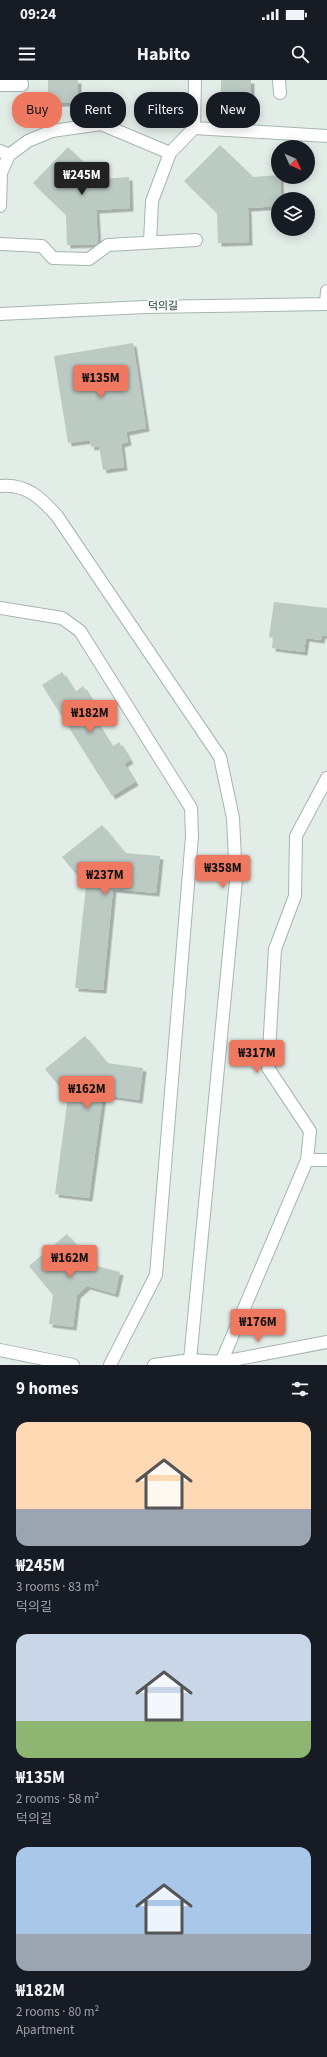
<!DOCTYPE html>
<html lang="en">
<head>
<meta charset="utf-8">
<style>
  body { margin:0; font-family:"Source Sans 3","Noto Sans KR",sans-serif; background:#242831; color:#f1f3f6; height:100vh; display:flex; flex-direction:column; font-size:15px; white-space:nowrap }
  * { box-sizing:border-box; margin:0 }
  p { font-size:13px; color:#9ea1a6 }
  .icon { flex:none; width:22px; height:22px; fill:none; stroke:currentColor; stroke-width:2; stroke-linecap:round; stroke-linejoin:round }
  .map { position:relative; height:1285px; overflow:hidden }
  .drawer { display:flex; flex-direction:column; background:#171b24; flex:1 }
  .drawer>* { flex:none }
  .top-card { position:absolute; left:12px; top:12px; width:303px; height:36px; display:flex; gap:8px }
  .needle { width:26px; rotate:134deg }
  .controls { position:absolute; left:271px; top:60px; display:grid; gap:8px }
  .controls a { display:grid; place-items:center; width:44px; height:44px; border-radius:50%; background:#171b24; box-shadow:0 2px 10px #0003; font-size:20px }
  .price { position:absolute; translate:-50% -34px; padding:0 9px; border-radius:4px; background:#ee7960; color:#111; font-size:13px; line-height:26px; filter:drop-shadow(0 1px 2px #0008) }
  .price::after { content:''; position:absolute; left:50%; top:24px; width:12px; height:9px; margin-left:-6px; background:inherit; clip-path:polygon(0 0,100% 0,50% 100%) }
  .price.on { background:#222; color:#fff }
  ul { padding:0; list-style:none }
  li { display:grid; align-content:center; gap:8px; height:212px; padding:0 16px }
  li span { display:grid; place-items:center; height:124px; border-radius:12px; color:#555 }
  li>.icon { margin-inline-start:auto }
  span .icon { width:72px; height:72px; fill:#fffc; stroke-width:1 }
  li b { font-size:17px }
  h2 { display:flex; justify-content:space-between; align-items:center; height:48px; padding:0 16px; font-size:17px }
  .tag { padding:0 14px; border-radius:16px; background:#171b24; box-shadow:0 2px 10px #0003; font-size:14px; line-height:36px }
  .tag.on { background:#ee7960; color:#111 }
  .status { display:flex; justify-content:space-between; align-items:center; height:28px; padding:0 20px; background:#171b24; direction:ltr }
  .status svg { height:11px; fill:currentColor }
  header { display:flex; justify-content:space-between; align-items:center; height:52px; padding:0 16px; background:#171b24; font-size:18px; font-weight:700 }
  .map>svg:first-child { display:block }
  .building { fill:#bccac4; filter:url(#shadow) }
  .lines { fill:none; stroke-linecap:round; stroke-linejoin:round }
  .minor-casing { stroke:#a6b5af; stroke-width:14 }
  .minor { stroke:#fff; stroke-width:12 }
  .labels { text-anchor:middle; dominant-baseline:central; stroke-width:3.5; stroke-linejoin:round; paint-order:stroke }
  .street-label { font-size:11px; fill:#233e35; stroke:#f4f9f6 }
</style>
</head>
<body>
<div class="status"><b>09:24</b><svg viewBox="0 0 49 12"><path d="M0 12V9h3v3zM5 12V6h3v6zM10 12V3h3v9zM15 12V0h3v12zM26 1h20v11H26zM47 4h2v5h-2z"/></svg></div>
<header><svg class="icon" aria-label="menu" viewBox="0 0 24 24"><path d="M4 6h16M4 12h16M4 18h16"/></svg>Habito<svg class="icon" aria-label="search" viewBox="0 0 24 24"><circle cx="10" cy="10" r="6"/><path d="M15 15l6 6"/></svg></header>
<div class="map">
<svg width="327" height="1285" viewBox="0 0 327 1285">
  <defs>
    <filter id="shadow"><feDropShadow dx="3.5" dy="3.5" stdDeviation="0" flood-color="#0004"/></filter>
  </defs>
  <rect width="100%" height="100%" fill="#e3ede8"/>
  <path class="building" d="M48 0H78V23H48Z
    M221 0H251V20H221Z
    M220 65 253 97 278 95 280 97 281 119H278V126L248 128 249 162 218 163 217 133 184 101Z
    M68 67 101 99 129 97 130 128 96 130 98 164 67 165 66 135 33 103Z
    M133 263 146 348 126 352 128 362 121 364 124 387 103 390 99 366 91 367 90 360 68 363 54 276Z
    M274 522 327 528V556L322 555 321 560 306 558 304 572 272 568 273 558 269 557Z
    M62 592 75 612 83 606 95 626 89 630 112 667 119 662 130 680 124 684 135 702 112 716 42 605Z
    M102 745 125 773 160 776 156 813 113 809 103 910 75 908 86 806 62 777Z
    M85 956 107 983 143 988 139 1020 103 1015 89 1118 55 1114 68 1017 45 989Z
    M67 1154 93 1185 120 1192 115 1214 87 1206 77 1215 73 1247 49 1244 53 1215 29 1186Z"/>
  <g class="lines">
    <g class="minor-casing">
      <path id="minor" d="M279 0 280 13
        M0 5H22L21 0
        M194 48 195 0
        M0 71 9 75 28 61 52 51 101 44 170 73 194 48 327 56
        M0 126 1 93 9 75
        M150 162 152 121 170 73
        M0 164 42 166 53 178 89 179 108 165 196 160
        M326 224 327 211
        M0 234 145 227 327 224
        M0 406C26 403 41 418 57 436L220 677 233 738 236 800 190 1280
        M0 528 62 538 80 551 191 728 192 756 156 1195 110 1285
        M307 1080H327
        M0 1270 73 1285
        M154 1285 190 1280 222 1282 327 1262
        M220 1285 307 1080 310 1051 268 988 275 869 295 816 296 756 327 698"/>
    </g>
    <use href="#minor" class="minor"/>
  </g>
  <g class="labels">
    <g class="street-label">
      <text transform="translate(163 226) rotate(-1)">덕의길</text>
    </g>
  </g>
</svg>
<div class="controls">
<a><svg class="needle" viewBox="-14 -14 28 28"><path d="M0-13l5 13h-10z" fill="#e53935"/><path d="M0 13l5-13h-10z" fill="#9ea1a6"/></svg></a>
<a><svg class="icon" aria-label="layers" viewBox="0 0 24 24"><path d="M12 4l9 5-9 5-9-5zM3 14l9 5 9-5"/></svg></a>
</div>
<b class="price on" style="left:82px;top:116px">₩245M</b>
<b class="price" style="left:101px;top:319px">₩135M</b>
<b class="price" style="left:90px;top:654px">₩182M</b>
<b class="price" style="left:223px;top:809px">₩358M</b>
<b class="price" style="left:105px;top:816px">₩237M</b>
<b class="price" style="left:257px;top:994px">₩317M</b>
<b class="price" style="left:87px;top:1030px">₩162M</b>
<b class="price" style="left:70px;top:1199px">₩162M</b>
<b class="price" style="left:258px;top:1263px">₩176M</b>
<div class="top-card">
<a class="tag on">Buy</a>
<a class="tag">Rent</a>
<a class="tag">Filters</a>
<a class="tag">New</a>
</div>
</div>
<section class="drawer">
<h2>9 homes<svg class="icon" aria-label="filters" viewBox="0 0 24 24"><path d="M4 7h16M4 17h16"/><circle cx="9" cy="7" r="2"/><circle cx="15" cy="17" r="2"/></svg></h2>
<ul>
<li><span style="background:linear-gradient(#ffd9b3 70%,#9aa5b1 0)"><svg class="icon" aria-label="home" viewBox="0 0 24 24"><path d="M3 11l9-7 9 7M6 9v11h12V9"/></svg></span><div><b>₩245M</b><p>3 rooms · 83 m²</p><p>덕의길</p></div></li>
<li><span style="background:linear-gradient(#c9d6e8 70%,#8fb573 0)"><svg class="icon" aria-label="home" viewBox="0 0 24 24"><path d="M3 11l9-7 9 7M6 9v11h12V9"/></svg></span><div><b>₩135M</b><p>2 rooms · 58 m²</p><p>덕의길</p></div></li>
<li><span style="background:linear-gradient(#a9c7e8 70%,#9aa5b1 0)"><svg class="icon" aria-label="home" viewBox="0 0 24 24"><path d="M3 11l9-7 9 7M6 9v11h12V9"/></svg></span><div><b>₩182M</b><p>2 rooms · 80 m²</p><p>Apartment</p></div></li>
</ul>
</section>
</body>
</html>
